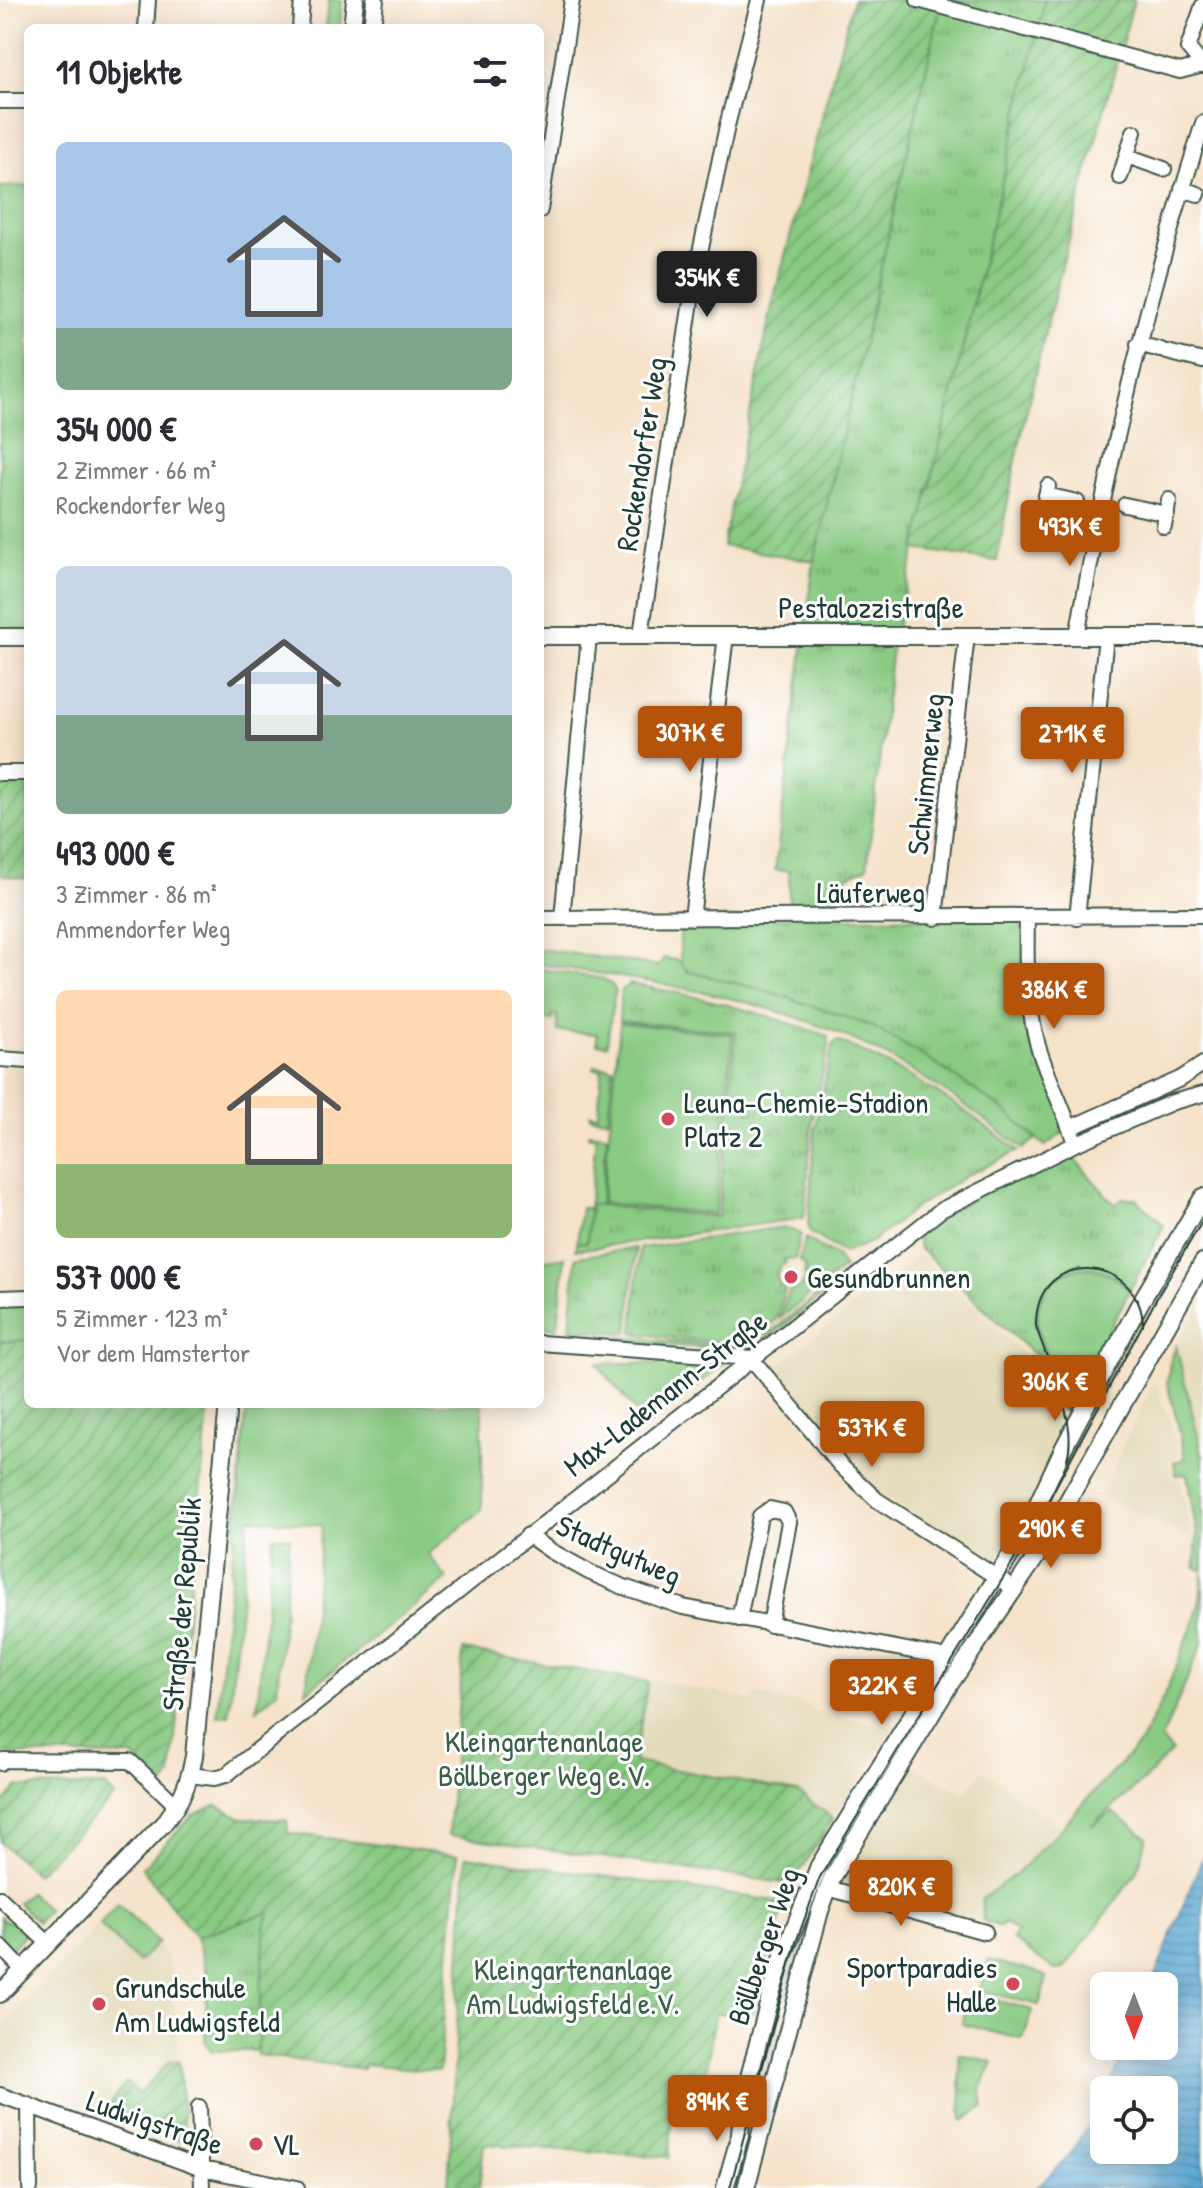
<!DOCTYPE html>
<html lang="de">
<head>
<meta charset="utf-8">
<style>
  body { margin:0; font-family:"Patrick Hand",sans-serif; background:#f2f2f3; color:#2b2b33; height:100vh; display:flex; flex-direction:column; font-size:30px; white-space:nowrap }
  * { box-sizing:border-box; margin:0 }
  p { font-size:26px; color:#7c7c81 }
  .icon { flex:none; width:44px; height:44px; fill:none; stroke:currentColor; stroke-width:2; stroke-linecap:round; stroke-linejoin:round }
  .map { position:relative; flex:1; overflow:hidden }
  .drawer { position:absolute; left:24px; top:24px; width:520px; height:1384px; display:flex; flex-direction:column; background:#fff; border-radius:12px; box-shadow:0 4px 20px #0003 }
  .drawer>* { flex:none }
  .needle { width:52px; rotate:180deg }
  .buttons { position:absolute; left:1090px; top:1972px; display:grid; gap:16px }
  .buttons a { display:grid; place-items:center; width:88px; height:88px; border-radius:12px; background:#fff; box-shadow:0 4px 20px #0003; font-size:40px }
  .price { position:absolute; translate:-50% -68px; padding:0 18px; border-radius:8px; background:#b45309; color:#fff; font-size:26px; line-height:52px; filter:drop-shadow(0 2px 4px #0008) }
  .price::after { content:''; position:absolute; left:50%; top:48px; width:24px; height:18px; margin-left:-12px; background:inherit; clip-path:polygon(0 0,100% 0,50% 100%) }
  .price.current { background:#222; color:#fff }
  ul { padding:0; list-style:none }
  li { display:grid; align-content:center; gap:16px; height:424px; padding:0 32px }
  li span { display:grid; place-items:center; height:248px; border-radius:12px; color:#555 }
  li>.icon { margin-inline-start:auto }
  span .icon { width:144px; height:144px; fill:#fffc; stroke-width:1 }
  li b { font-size:34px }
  h2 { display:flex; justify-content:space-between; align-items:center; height:96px; padding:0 32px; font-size:34px }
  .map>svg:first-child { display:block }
  .built { fill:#e4dbba }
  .industrial { fill:#c6c5b8 }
  .grass { fill:#89ca82; stroke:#54845b; stroke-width:2 }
  .park { fill:url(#park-tufts); stroke:#54845b; stroke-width:2 }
  .garden { fill:url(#garden-furrows); stroke:#54845b; stroke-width:2 }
  .water { fill:url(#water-rules); stroke:#3c7284; stroke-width:2 }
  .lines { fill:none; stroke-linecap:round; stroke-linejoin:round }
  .minor-casing { stroke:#3f564a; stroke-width:18 }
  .tertiary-casing { stroke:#3f564a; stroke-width:20 }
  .minor { stroke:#fff; stroke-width:14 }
  .tertiary { stroke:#fff; stroke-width:16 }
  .tram { stroke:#1f3d34; stroke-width:2 }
  .poi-dot { fill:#d1495b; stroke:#fff; stroke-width:3 }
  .labels { text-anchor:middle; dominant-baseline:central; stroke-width:6; stroke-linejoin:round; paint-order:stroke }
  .street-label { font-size:30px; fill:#1f3d34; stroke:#fff }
  .poi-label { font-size:30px; fill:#1f3d34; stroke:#fff; text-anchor:start }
  .park-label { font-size:30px; fill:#3a6048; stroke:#fff }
</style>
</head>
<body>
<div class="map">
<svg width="1203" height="2188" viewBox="0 0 1203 2188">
  <defs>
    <pattern id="park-tufts" width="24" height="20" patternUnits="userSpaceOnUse" patternTransform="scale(2)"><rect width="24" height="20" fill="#89ca82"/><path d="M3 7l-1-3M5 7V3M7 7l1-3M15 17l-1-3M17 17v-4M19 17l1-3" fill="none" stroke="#6fa56b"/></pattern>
    <pattern id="garden-furrows" width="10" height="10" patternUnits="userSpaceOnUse" patternTransform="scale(2)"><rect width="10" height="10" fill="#89ca82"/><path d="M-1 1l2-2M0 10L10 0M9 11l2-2" fill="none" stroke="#6fa56b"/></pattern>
    <pattern id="water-rules" width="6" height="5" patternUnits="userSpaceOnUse" patternTransform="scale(2)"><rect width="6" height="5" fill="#5aa7d3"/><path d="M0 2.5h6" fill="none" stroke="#4a89ac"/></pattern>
  </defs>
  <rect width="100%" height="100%" fill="#fff"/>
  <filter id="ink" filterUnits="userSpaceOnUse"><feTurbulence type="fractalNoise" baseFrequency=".0125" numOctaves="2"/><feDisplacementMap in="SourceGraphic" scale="16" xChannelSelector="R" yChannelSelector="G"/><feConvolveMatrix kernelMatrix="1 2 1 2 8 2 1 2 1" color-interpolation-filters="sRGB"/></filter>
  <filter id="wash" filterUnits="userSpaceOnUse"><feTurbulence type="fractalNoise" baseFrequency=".006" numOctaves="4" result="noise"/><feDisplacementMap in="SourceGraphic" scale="32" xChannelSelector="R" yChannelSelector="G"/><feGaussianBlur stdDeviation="1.8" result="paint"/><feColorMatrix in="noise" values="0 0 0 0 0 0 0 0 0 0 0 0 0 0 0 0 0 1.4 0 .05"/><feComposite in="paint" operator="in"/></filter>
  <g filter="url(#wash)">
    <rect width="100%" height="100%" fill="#f5e2c9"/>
    <path class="built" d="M920 1254 1040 1370 1054 1413 1060 1443 1008 1546 993 1565 881 1494 837 1450 772 1370Z
      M1203 1298V1455L1196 1420 1176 1345Z
      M1155 1381 1166 1411 1169 1413 1179 1458 1169 1461 1173 1479 1180 1478 1192 1538 1099 1496Z
      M648 1679 753 1700 755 1694 808 1705V1711L894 1727 833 1818 797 1792 633 1762Z
      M913 1766 965 1794 983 1770 1062 1828 1017 1873 982 1899 983 1921 839 1886Z
      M118 1904 158 1942 172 1970 185 2137 183 2142 42 2091 35 2108 0 2095V2029Z"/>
    <path class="industrial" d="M996 1592 1000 1598 837 1862 793 1999 774 1994 816 1879Z
      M776 2007 785 2010 742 2188H732L744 2114 753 2093Z"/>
    <path class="grass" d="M329 0H342L340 28H326Z
      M28 186V630H0V187Z
      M540 949 659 966 664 958 680 961 687 971 771 992 872 1026 925 1057 1003 1109 1037 1138 1023 1149C962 1101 898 1056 826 1028 734 992 636 979 540 964Z
      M540 969 604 979 612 985 615 990 607 1045 597 1044V1034L558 1031 557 1015H552L553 1020 540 1019Z
      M620 1023 733 1034 715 1214 602 1203Z
      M595 1066 613 1068 608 1119 590 1117V1114L598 1115 602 1070 594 1069Z
      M588 1133 607 1135 600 1205H590L587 1242 577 1243 581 1208H589L596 1137 588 1136Z
      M565 1257 558 1324 556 1328 540 1326V1261Z
      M1086 1267C1104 1270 1117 1276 1130 1290L1066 1412C1047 1362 1004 1282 1086 1267Z
      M848 1272 850 1274 766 1340 764 1337Z
      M28 1304V1340L0 1342V1306Z
      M573 1334 736 1346 739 1350 587 1340Z
      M1176 1346 1203 1457V1571L1195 1567 1197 1536 1187 1474 1176 1475 1174 1462 1185 1459 1177 1419 1167 1384 1170 1363Z
      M597 1363H725L647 1425Z
      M264 1404H482V1510L428 1554 447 1579 306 1692 322 1525 249 1518 229 1715 217 1716 246 1413 262 1415Z
      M273 1536 290 1537 277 1691 257 1710Z
      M1203 1573 1202 1644 1161 1740 1172 1751 1145 1779 1091 1826 1112 1812 1147 1837 1138 1871 1064 1969 1055 1970 1012 1939 1017 1932 1004 1923 1001 1927 983 1921 982 1899 1017 1873 1062 1828 1076 1811 1141 1742 1164 1696 1193 1624 1200 1600Z
      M29 1892 48 1910 37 1922 18 1903Z
      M118 1904 158 1942 138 1962 99 1924Z
      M0 1917 4 1921H13L26 1933 10 1950 0 1940Z
      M988 1960 1040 1973 1047 1978 1039 2005 979 1990Z
      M970 1993 1032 2010 1024 2037 1020 2039 962 2024Z"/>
    <path class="park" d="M942 0H1045L892 648 867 868 846 877 844 918 1027 917 1029 1000 1070 1128 1045 1146 1003 1109 925 1057 872 1026 771 992 687 971 680 961V918H789V871L775 870 814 561Z
      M630 984C698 995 763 1013 828 1036L829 1045 812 1121 804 1218 576 1250 577 1243 587 1242 590 1204 718 1217 736 1032 619 1021 621 990Z
      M838 1041C903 1068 963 1107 1018 1151L968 1175 919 1205 873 1241 844 1253 811 1233 808 1225 815 1129 833 1044Z
      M1071 1155 1115 1205 1123 1198H1135L1164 1225 1130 1290C1092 1249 1036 1269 1036 1326L1066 1412 1059 1408 1044 1364 919 1248C918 1243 916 1241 918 1236 925 1218 1013 1179 1034 1169L1039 1172Z
      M784 1227 801 1234 795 1259H783L786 1263 781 1266 776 1275 780 1285 785 1289C782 1300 779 1317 772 1324 746 1354 669 1336 633 1333L640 1248Z
      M806 1238 837 1257 844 1268 779 1319 789 1291 800 1288 805 1279 804 1270 806 1267 799 1260Z
      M636 1248 628 1333 570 1329 576 1257Z
      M270 1911 257 2051H212L205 2043 207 1980 205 1966 196 1937Z
      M959 2054 993 2062 981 2089 984 2106 965 2120H962Z"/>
    <path class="garden" d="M853 0H942L814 561 723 546 773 301Z
      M1045 0H1134C1084 186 1029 371 997 561L915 549Z
      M0 775H28V879L0 875Z
      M28 1340V1404H209L171 1776 162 1789 133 1756 0 1754V1342Z
      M463 1650 648 1682 634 1762 797 1792 833 1818 795 1880 783 1883 448 1835Z
      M106 1786 114 1797 36 1874 0 1842V1807L18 1787Z
      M216 1805 242 1818 287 1820 288 1833 458 1855 439 2071 364 2064 363 2069 257 2055 265 1926 269 1912 196 1937 142 1868 193 1815Z
      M466 1856 776 1901 783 1909 754 2012 747 2016 715 2013 706 2073 701 2074 696 2084 692 2114 673 2113 669 2157 484 2144 479 2188H448Z
      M179 2061 185 2137 183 2142 103 2113 126 2082 139 2094 169 2062Z"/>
    <path class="water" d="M1203 1856V2188H1036L1067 2158 1104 2101V2150H1164V2090H1108L1127 2046H1164V1986H1151Z"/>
  </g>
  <g filter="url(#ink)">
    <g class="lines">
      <g class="minor-casing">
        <path id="minor" d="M918 0 1180 71 1203 65
          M1203 5 1188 48 1203 66
          M146 28 148 0
          M300 28 302 0
          M0 101H28
          M1127 156 1164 169
          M1120 177 1134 132
          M1182 189 1198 194
          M540 210 572 0
          M1138 344 1161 350
          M1167 352 1203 361
          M1046 495 1077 502
          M1125 505 1167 514
          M1042 518 1048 486
          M1164 526 1169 500
          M641 635 694 281 727 126 759 0
          M1077 636C1107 462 1149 292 1203 123
          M0 773H28
          M1027 917C1026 961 1026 1003 1038 1046 1048 1080 1065 1110 1075 1144
          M540 918 1203 915
          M562 918 589 636
          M692 918 726 635
          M935 918 967 635
          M1077 918 1106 636
          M0 1059 28 1061
          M1070 1128 1180 1079 1203 1064
          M0 1298 28 1297
          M540 1343 751 1358 840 1465 877 1500 1015 1589
          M528 1535 551 1551 589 1572 621 1586 683 1607 938 1656 945 1662
          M739 1619 760 1516 770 1509 784 1512 789 1522 770 1625
          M0 1763 3 1760 130 1761 177 1806
          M190 1775 214 1778 226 1775 941 1210 1075 1144 1173 1102 1203 1094
          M828 1888 985 1932
          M0 1898 48 1943
          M0 1946 23 1970
          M0 2095 202 2169 297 2188
          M29 2105 30 2188
          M199 2107 202 2188"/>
      </g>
      <g class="tertiary-casing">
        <path id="tertiary" d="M352 28 355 0
          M372 28 375 0
          M540 636H1203
          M0 637H28
          M0 1994 163 1824C181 1803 189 1783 194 1756L228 1404
          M725 2188 740 2135 742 2104 769 2001 783 1956 819 1866 1024 1533 1063 1449 1139 1305 1203 1197
          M746 2188 820 1911 832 1878 948 1687 1036 1557 1203 1262"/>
      </g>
      <use href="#minor" class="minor"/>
      <use href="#tertiary" class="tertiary"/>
      <path class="tram" d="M1067 1459C1079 1421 1047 1363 1036 1326 1035 1245 1142 1255 1143 1326
        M730 2188 796 1942 820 1877 1032 1531 1159 1294 1203 1220"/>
    </g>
  </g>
  <g class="poi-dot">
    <circle cx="668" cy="1119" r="8"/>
    <circle cx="791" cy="1277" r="8"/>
    <circle cx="1013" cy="1984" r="8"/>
    <circle cx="99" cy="2004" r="8"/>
    <circle cx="256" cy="2144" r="8"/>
  </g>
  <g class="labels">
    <g class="street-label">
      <text transform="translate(641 454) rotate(-81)">Rockendorfer Weg</text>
      <text x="871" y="607">Pestalozzistraße</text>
      <text transform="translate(925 774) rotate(-84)">Schwimmerweg</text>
      <text x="871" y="892">Läuferweg</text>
      <text transform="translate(665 1393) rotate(-38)">Max-Lademann-Straße</text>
      <text transform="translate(619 1550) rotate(24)">Stadtgutweg</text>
      <text transform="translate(181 1604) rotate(-85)">Straße der Republik</text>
      <text transform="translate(763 1946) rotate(-71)">Böllberger Weg</text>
      <text transform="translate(155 2122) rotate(19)">Ludwigstraße</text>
    </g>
    <g class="poi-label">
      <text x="684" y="1102">Leuna-Chemie-Stadion<tspan x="684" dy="34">Platz 2</tspan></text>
      <text x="807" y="1277">Gesundbrunnen</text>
      <text x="997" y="1967" text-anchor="end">Sportparadies<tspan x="997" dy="34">Halle</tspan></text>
      <text x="115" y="1987">Grundschule<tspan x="115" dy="34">Am Ludwigsfeld</tspan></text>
      <text x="272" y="2144">VL</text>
    </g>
    <g class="park-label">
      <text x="544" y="1741">Kleingartenanlage<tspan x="544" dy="34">Böllberger Weg e.V.</tspan></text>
      <text x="573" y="1969">Kleingartenanlage<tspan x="573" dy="34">Am Ludwigsfeld e.V.</tspan></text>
    </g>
  </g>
</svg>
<div class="buttons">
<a><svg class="needle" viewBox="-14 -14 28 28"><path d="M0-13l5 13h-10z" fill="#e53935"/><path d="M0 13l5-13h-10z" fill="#7c7c81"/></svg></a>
<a><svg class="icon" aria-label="locate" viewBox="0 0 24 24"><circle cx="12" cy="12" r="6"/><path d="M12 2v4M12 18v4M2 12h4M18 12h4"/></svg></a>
</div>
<b class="price current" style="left:707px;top:319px">354K €</b>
<b class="price" style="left:1070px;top:568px">493K €</b>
<b class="price" style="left:690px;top:774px">307K €</b>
<b class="price" style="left:1072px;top:775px">271K €</b>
<b class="price" style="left:1054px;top:1031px">386K €</b>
<b class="price" style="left:1055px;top:1423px">306K €</b>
<b class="price" style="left:872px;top:1469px">537K €</b>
<b class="price" style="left:1051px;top:1570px">290K €</b>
<b class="price" style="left:882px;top:1727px">322K €</b>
<b class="price" style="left:901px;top:1928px">820K €</b>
<b class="price" style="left:717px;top:2143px">894K €</b>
<section class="drawer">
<h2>11 Objekte<svg class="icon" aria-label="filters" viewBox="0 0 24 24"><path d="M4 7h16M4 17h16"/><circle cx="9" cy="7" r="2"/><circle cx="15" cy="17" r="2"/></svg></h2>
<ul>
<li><span style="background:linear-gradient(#a9c7e8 75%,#7fa58c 0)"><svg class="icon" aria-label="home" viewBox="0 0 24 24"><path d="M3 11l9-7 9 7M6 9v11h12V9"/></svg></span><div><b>354 000 €</b><p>2 Zimmer · 66 m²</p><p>Rockendorfer Weg</p></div></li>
<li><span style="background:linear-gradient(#c9d6e8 60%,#7fa58c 0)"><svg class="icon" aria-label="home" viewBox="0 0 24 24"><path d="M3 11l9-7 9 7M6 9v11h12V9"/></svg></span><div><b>493 000 €</b><p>3 Zimmer · 86 m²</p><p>Ammendorfer Weg</p></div></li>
<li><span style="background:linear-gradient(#ffd9b3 70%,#8fb573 0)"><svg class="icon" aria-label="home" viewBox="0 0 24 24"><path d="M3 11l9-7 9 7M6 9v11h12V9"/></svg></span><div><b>537 000 €</b><p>5 Zimmer · 123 m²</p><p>Vor dem Hamstertor</p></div></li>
</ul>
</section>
</div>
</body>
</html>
